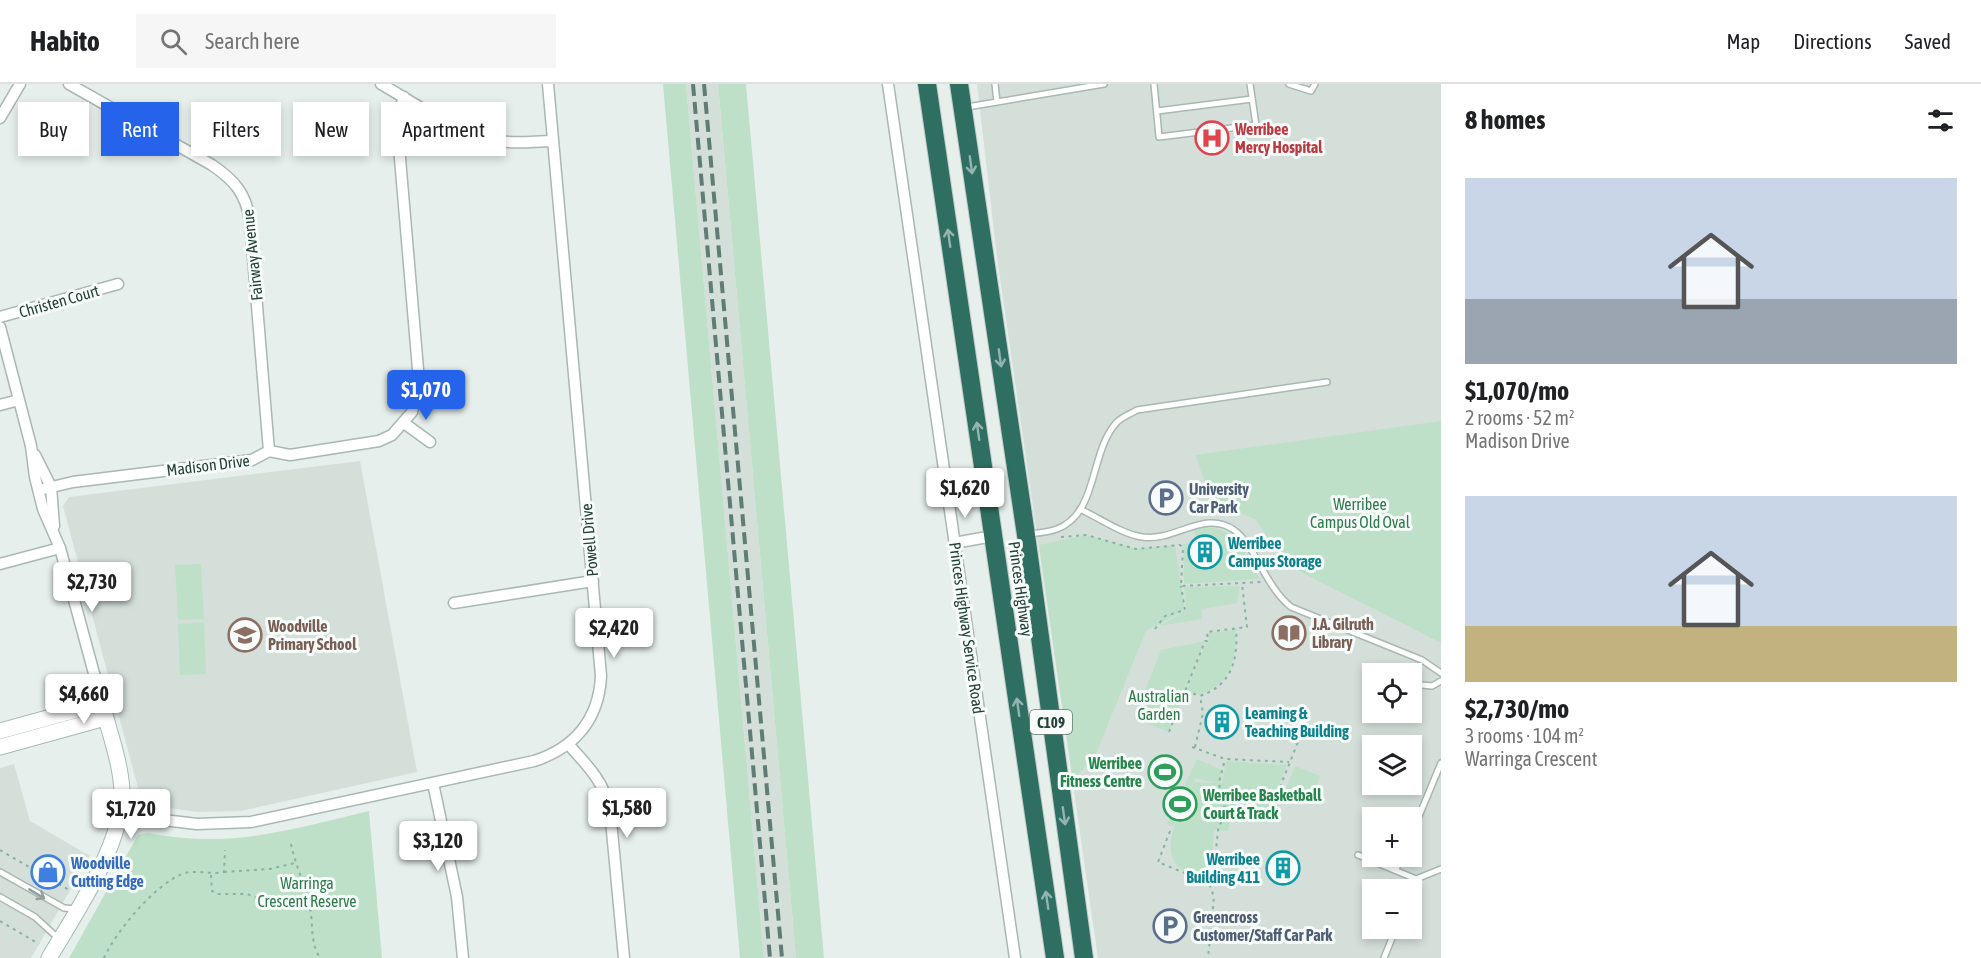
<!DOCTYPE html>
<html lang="en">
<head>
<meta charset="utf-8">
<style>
  body { margin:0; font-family:"Asap Condensed",sans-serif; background:#f6f6f6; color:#202124; height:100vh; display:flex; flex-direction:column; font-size:22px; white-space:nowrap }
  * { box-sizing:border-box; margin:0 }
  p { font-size:20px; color:#757577 }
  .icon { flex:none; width:33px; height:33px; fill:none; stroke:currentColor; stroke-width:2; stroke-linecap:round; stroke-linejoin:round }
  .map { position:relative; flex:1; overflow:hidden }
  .panel { display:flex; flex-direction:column; background:#fff; width:540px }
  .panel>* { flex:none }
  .banner { position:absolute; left:18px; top:18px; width:570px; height:54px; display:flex; gap:12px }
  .fabs { position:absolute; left:1362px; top:579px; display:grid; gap:12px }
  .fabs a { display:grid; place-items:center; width:60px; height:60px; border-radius:0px; background:#fff; box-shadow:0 3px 9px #0003; font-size:30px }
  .price { position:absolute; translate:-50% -51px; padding:0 14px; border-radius:6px; background:#fff; color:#222; font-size:20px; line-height:39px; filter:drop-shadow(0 2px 3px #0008) }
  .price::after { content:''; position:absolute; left:50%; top:36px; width:18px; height:14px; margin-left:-9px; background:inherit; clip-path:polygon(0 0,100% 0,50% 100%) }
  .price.selected { background:#2563eb; color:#fff }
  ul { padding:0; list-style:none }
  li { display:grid; align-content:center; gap:12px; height:318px; padding:0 24px }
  li span { display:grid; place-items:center; height:186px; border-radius:0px; color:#555 }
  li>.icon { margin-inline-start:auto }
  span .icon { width:108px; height:108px; fill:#fffc; stroke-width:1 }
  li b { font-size:26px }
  h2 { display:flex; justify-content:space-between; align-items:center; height:72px; padding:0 24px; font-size:26px }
  .tag { padding:0 21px; border-radius:0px; background:#fff; box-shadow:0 3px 9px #0003; font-size:21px; line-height:54px }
  .tag.selected { background:#2563eb; color:#fff }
  header { display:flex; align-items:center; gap:36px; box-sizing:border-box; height:84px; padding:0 30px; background:#fff; border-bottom:2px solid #e0e0e0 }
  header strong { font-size:28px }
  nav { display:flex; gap:33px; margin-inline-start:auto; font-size:21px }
  .search { width:420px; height:54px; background:#f6f6f6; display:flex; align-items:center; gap:15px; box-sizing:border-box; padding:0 21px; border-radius:0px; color:#757577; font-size:22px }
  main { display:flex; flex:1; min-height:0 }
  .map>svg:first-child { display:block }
  .built { fill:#d4dfda; fill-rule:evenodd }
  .green { fill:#bfe0c8 }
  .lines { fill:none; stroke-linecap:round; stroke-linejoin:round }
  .lane-casing { stroke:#a8b8b2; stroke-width:8 }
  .street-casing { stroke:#a8b8b2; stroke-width:13 }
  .secondary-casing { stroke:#a4bbb3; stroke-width:17 }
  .highway-casing { stroke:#c2cac8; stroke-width:20 }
  .path { stroke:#86b3a5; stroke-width:2; stroke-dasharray:3 4.5; stroke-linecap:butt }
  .lane { stroke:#fff; stroke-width:5 }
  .street { stroke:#fff; stroke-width:10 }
  .secondary { stroke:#fff; stroke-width:15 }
  .highway { stroke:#2f6f62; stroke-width:18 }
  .rail { stroke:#5f7d75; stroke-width:4; stroke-dasharray:12 6; stroke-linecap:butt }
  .oneway { stroke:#93b5ae }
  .oneway2 { stroke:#92a09c }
  .labels { text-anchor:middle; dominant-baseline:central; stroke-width:6; stroke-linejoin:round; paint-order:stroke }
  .shield { fill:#f7fbf9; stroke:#637a73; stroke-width:1.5 }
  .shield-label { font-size:15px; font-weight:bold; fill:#24423a }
  .health-label { font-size:16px; font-weight:bold; fill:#be3a42; stroke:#f7fbf9; text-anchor:start }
  .street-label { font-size:16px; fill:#24423a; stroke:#f7fbf9 }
  .service-label { font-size:16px; font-weight:bold; fill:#4e5e75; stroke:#f7fbf9; text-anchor:start }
  .park-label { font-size:16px; fill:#2d7a4b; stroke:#f7fbf9 }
  .culture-label { font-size:16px; font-weight:bold; fill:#0d838f; stroke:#f7fbf9; text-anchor:start }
  .education-label { font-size:16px; font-weight:bold; fill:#785e54; stroke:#f7fbf9; text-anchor:start }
  .leisure-label { font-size:16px; font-weight:bold; fill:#27864d; stroke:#f7fbf9; text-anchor:end }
  .shop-label { font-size:16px; font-weight:bold; fill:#366cbe; stroke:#f7fbf9; text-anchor:start }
</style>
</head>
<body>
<header>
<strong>Habito</strong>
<div class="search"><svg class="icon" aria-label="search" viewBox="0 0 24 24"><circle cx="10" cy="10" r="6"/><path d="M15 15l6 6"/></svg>Search here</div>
<nav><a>Map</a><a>Directions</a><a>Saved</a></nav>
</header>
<main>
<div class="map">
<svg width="1441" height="874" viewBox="0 0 1441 874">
  <rect width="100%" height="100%" fill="#e6efeb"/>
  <path class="built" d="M686 0H718L796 874H764Z
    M977 0H1441V874H1098L997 173ZM1372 590H1412V628H1372ZM1372 662H1412V700H1372ZM1372 734H1412V772H1372ZM1372 806H1412V844H1372Z
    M360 377 417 688 241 727 197 728 147 721 141 715 63 422 69 413Z
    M14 680 30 737 90 772 31 874H0V684Z"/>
  <path class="green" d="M663 0H686L764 874H740Z
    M718 0H746L824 874H796Z
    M1441 337V559L1285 480 1256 436 1212 416 1195 371Z
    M1203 442C1240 446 1242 465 1260 495L1184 500V464L1181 461 1197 456 1194 444Z
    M1086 451 1136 465 1175 461 1185 526 1146 547 1096 670 1073 697 1039 461Z
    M201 480 204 535 178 536 175 481Z
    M1240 502 1237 519 1202 525V535L1159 542 1187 526 1184 503Z
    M204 538 206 590 180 591 178 540Z
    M1235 546C1237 576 1231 600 1199 611L1187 606 1206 558 1209 557 1208 549Z
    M1205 557 1169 648 1134 634 1161 566Z
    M1197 675 1222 686 1219 699H1222L1226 677 1287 681 1268 728 1243 718 1235 720 1228 747 1214 746 1210 796C1201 793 1187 790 1180 784 1156 764 1185 720 1194 698L1215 699 1195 694 1173 743 1167 740Z
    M1295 682 1320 692 1309 720 1284 710Z
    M369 727 382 874H69L138 751 148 749C231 765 289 746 369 727Z"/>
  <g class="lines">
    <g class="lane-casing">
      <path id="lane" d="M1154 0 1159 53 1256 41 1250 0
        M1289 0 1311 7 1315 0
        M997 18 1104 0
        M967 23 997 18 995 0
        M1157 27 1252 15
        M1080 425C1099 434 1122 450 1142 453 1175 458 1205 425 1234 446 1257 463 1264 501 1291 523L1422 576 1441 589
        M1029 450C1038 449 1049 448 1057 445 1099 429 1089 368 1117 338 1122 333 1130 330 1137 326L1327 298
        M1422 601 1432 602 1441 597
        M1412 749 1441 679
        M1358 771 1416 795 1412 807
        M1396 786 1401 772
        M0 788 64 824 76 825
        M1416 795 1441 785
        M0 813 35 833 59 855
        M1384 874 1396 844"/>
    </g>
    <g class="street-casing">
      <path id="street" d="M69 0 212 81C234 96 246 109 250 137L269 367
        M381 0C418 21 455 49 498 57 516 60 535 57 553 57
        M888 0 1015 874
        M0 34 20 0
        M0 233 118 200
        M0 243 31 362 35 393 43 425 60 464 102 619
        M0 321 19 316
        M404 339 430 358
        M35 371 51 403 54 442
        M39 406 73 398 252 376 269 367 290 371 379 357 392 351 412 328 419 297 398 51V32L404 13
        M954 459 993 452
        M0 480 60 464
        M454 519 593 497
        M569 661C588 682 604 698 610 726L624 874
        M433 699 457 813 463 874
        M121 731 197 740 251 738 534 677C575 664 599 635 601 592L548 0"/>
    </g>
    <g class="secondary-casing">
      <path id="secondary" d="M0 647 102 619C109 648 121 679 122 708 123 760 75 830 49 874
        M0 663 105 634"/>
    </g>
    <g class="highway-casing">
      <path id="highway" d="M927 0 1055 874
        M959 0 1026 451 1084 874"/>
    </g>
    <path class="path" d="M1061 453 1086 451 1136 465 1180 461 1183 464 1181 502 1261 498
      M1155 545 1165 532 1185 526 1181 502
      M1186 607 1200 612
      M1169 648 1205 557H1208L1207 548 1247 543 1242 500
      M1192 663 1225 675 1289 678
      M1195 663 1203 629 1200 612C1232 601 1238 576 1236 545
      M136 705 142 719
      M1223 723 1243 720 1269 730
      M1266 738 1300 653
      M1170 747 1158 778 1209 799 1214 813 1208 874
      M291 760C295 780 304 798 309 819 314 838 309 856 320 874
      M0 766 69 806
      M224 788 270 785 295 779
      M211 791 212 807 218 810H247L280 823
      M1209 799 1215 777 1218 746 1224 730 1219 699 1225 675
      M0 837 39 860
      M104 874C116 847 155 801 182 790 195 785 210 791 224 788L225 766"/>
    <use href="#lane" class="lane"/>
    <use href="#street" class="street"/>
    <use href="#secondary" class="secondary"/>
    <use href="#highway" class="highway"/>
    <path class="rail" d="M693 0 770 874
      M704 0 782 874"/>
  </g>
  <defs><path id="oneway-shaft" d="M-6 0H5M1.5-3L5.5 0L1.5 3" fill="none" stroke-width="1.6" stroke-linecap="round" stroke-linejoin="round" transform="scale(1.5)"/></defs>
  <g class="oneway">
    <use href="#oneway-shaft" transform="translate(971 81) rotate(82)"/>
    <use href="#oneway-shaft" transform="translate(949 154) rotate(-98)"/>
    <use href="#oneway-shaft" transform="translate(1000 274) rotate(82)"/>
    <use href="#oneway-shaft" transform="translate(978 347) rotate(-98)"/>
    <use href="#oneway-shaft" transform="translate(1018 623) rotate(-98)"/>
    <use href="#oneway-shaft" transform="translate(1064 732) rotate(82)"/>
    <use href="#oneway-shaft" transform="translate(1047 816) rotate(-98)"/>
  </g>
  <use class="oneway2" href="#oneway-shaft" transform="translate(37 810) rotate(31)"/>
  <defs>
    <g id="hospital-ring" transform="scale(1.725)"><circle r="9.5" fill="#f7fbf9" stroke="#e0444e" stroke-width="1.5"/><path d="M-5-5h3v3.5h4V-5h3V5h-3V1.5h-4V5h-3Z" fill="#e0444e"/></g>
    <g id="parking-ring" transform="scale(1.725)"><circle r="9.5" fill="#f7fbf9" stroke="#5c6f8a" stroke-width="1.5"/><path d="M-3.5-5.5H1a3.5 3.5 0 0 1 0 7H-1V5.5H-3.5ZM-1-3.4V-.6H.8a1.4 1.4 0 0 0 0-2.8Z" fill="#5c6f8a"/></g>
    <g id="building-ring" transform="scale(1.725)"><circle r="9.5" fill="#f7fbf9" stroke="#0f9aa8" stroke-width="1.5"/><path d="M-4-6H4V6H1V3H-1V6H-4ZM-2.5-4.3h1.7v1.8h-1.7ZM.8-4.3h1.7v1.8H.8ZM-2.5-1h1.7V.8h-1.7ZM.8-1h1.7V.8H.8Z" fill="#0f9aa8"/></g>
    <g id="library-ring" transform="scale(1.725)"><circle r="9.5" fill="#f7fbf9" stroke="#8d6e63" stroke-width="1.5"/><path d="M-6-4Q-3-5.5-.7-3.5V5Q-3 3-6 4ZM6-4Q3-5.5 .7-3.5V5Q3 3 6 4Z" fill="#8d6e63"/></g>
    <g id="school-ring" transform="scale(1.725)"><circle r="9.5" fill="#f7fbf9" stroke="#8d6e63" stroke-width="1.5"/><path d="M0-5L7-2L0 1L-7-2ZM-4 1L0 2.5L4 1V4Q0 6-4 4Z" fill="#8d6e63"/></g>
    <g id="stadium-ring" transform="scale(1.725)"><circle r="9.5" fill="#f7fbf9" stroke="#2e9e5b" stroke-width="1.5"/><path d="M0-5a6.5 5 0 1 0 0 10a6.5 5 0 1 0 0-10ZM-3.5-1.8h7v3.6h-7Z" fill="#2e9e5b"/></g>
    <g id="shop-ring" transform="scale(1.725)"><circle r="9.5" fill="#f7fbf9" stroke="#3f7fe0" stroke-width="1.5"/><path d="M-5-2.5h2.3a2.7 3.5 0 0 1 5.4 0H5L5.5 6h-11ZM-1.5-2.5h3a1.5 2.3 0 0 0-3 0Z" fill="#3f7fe0"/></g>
  </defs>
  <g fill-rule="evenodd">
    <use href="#hospital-ring" x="1212" y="54"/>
    <use href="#parking-ring" x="1166" y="414"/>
    <use href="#building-ring" x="1205" y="468"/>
    <use href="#library-ring" x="1289" y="549"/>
    <use href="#school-ring" x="245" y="551"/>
    <use href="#building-ring" x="1222" y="638"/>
    <use href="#stadium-ring" x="1165" y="688"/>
    <use href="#stadium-ring" x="1180" y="720"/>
    <use href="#building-ring" x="1283" y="784"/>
    <use href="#shop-ring" x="48" y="788"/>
    <use href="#parking-ring" x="1170" y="842"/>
  </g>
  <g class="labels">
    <rect class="shield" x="1030" y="626" width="42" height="24" rx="4.5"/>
    <g class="shield-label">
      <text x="1051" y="638">C109</text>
    </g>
    <g class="health-label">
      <text x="1235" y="45">Werribee<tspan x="1235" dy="18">Mercy Hospital</tspan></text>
    </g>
    <g class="street-label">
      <text transform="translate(252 171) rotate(-96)">Fairway Avenue</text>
      <text transform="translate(59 217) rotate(-16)">Christen Court</text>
      <text transform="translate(208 381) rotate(-7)">Madison Drive</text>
      <text transform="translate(589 456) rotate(-95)">Powell Drive</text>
      <text transform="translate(1021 505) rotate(82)">Princes Highway</text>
      <text transform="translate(967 544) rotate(82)">Princes Highway Service Road</text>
    </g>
    <g class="service-label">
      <text x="1189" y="405">University<tspan x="1189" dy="18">Car Park</tspan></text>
      <text x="1193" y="833">Greencross<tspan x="1193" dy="18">Customer/Staff Car Park</tspan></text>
    </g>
    <g class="park-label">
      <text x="1360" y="420">Werribee<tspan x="1360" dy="18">Campus Old Oval</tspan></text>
      <text x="1159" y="612">Australian<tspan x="1159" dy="18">Garden</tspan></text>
      <text x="307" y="799">Warringa<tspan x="307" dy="18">Crescent Reserve</tspan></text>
    </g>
    <g class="culture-label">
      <text x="1228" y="459">Werribee<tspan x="1228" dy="18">Campus Storage</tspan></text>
      <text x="1245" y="629">Learning &amp;<tspan x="1245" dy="18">Teaching Building</tspan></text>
      <text x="1260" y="775" text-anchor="end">Werribee<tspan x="1260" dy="18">Building 411</tspan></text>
    </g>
    <g class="education-label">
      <text x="1312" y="540">J.A. Gilruth<tspan x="1312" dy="18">Library</tspan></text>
      <text x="268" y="542">Woodville<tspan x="268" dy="18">Primary School</tspan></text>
    </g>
    <g class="leisure-label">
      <text x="1142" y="679">Werribee<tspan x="1142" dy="18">Fitness Centre</tspan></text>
      <text x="1203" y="711" text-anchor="start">Werribee Basketball<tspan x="1203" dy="18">Court &amp; Track</tspan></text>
    </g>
    <g class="shop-label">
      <text x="71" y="779">Woodville<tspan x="71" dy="18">Cutting Edge</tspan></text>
    </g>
  </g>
</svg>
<div class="fabs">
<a><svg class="icon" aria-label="locate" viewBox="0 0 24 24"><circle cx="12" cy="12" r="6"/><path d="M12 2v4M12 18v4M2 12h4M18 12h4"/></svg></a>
<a><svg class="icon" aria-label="layers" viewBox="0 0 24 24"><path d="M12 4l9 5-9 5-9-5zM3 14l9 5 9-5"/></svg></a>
<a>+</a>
<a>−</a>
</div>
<b class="price selected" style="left:426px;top:337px">$1,070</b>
<b class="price" style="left:965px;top:435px">$1,620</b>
<b class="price" style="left:92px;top:529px">$2,730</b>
<b class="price" style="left:614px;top:575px">$2,420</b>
<b class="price" style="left:84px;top:641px">$4,660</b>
<b class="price" style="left:627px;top:755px">$1,580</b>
<b class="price" style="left:131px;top:756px">$1,720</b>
<b class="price" style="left:438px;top:788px">$3,120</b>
<div class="banner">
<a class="tag">Buy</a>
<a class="tag selected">Rent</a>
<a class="tag">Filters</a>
<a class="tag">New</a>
<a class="tag">Apartment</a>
</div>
</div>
<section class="panel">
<h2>8 homes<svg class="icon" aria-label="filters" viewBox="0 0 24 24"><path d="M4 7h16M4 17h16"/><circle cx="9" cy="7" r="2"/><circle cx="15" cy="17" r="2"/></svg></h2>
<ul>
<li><span style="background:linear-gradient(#c9d6e8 65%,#9aa5b1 0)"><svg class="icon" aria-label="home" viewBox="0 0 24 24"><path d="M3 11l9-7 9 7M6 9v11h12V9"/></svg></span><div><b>$1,070/mo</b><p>2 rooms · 52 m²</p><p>Madison Drive</p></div></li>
<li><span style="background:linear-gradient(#c9d6e8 70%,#c2b280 0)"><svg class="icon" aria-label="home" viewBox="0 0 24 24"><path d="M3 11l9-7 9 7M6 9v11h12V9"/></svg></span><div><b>$2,730/mo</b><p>3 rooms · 104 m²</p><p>Warringa Crescent</p></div></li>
</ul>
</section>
</main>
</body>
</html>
